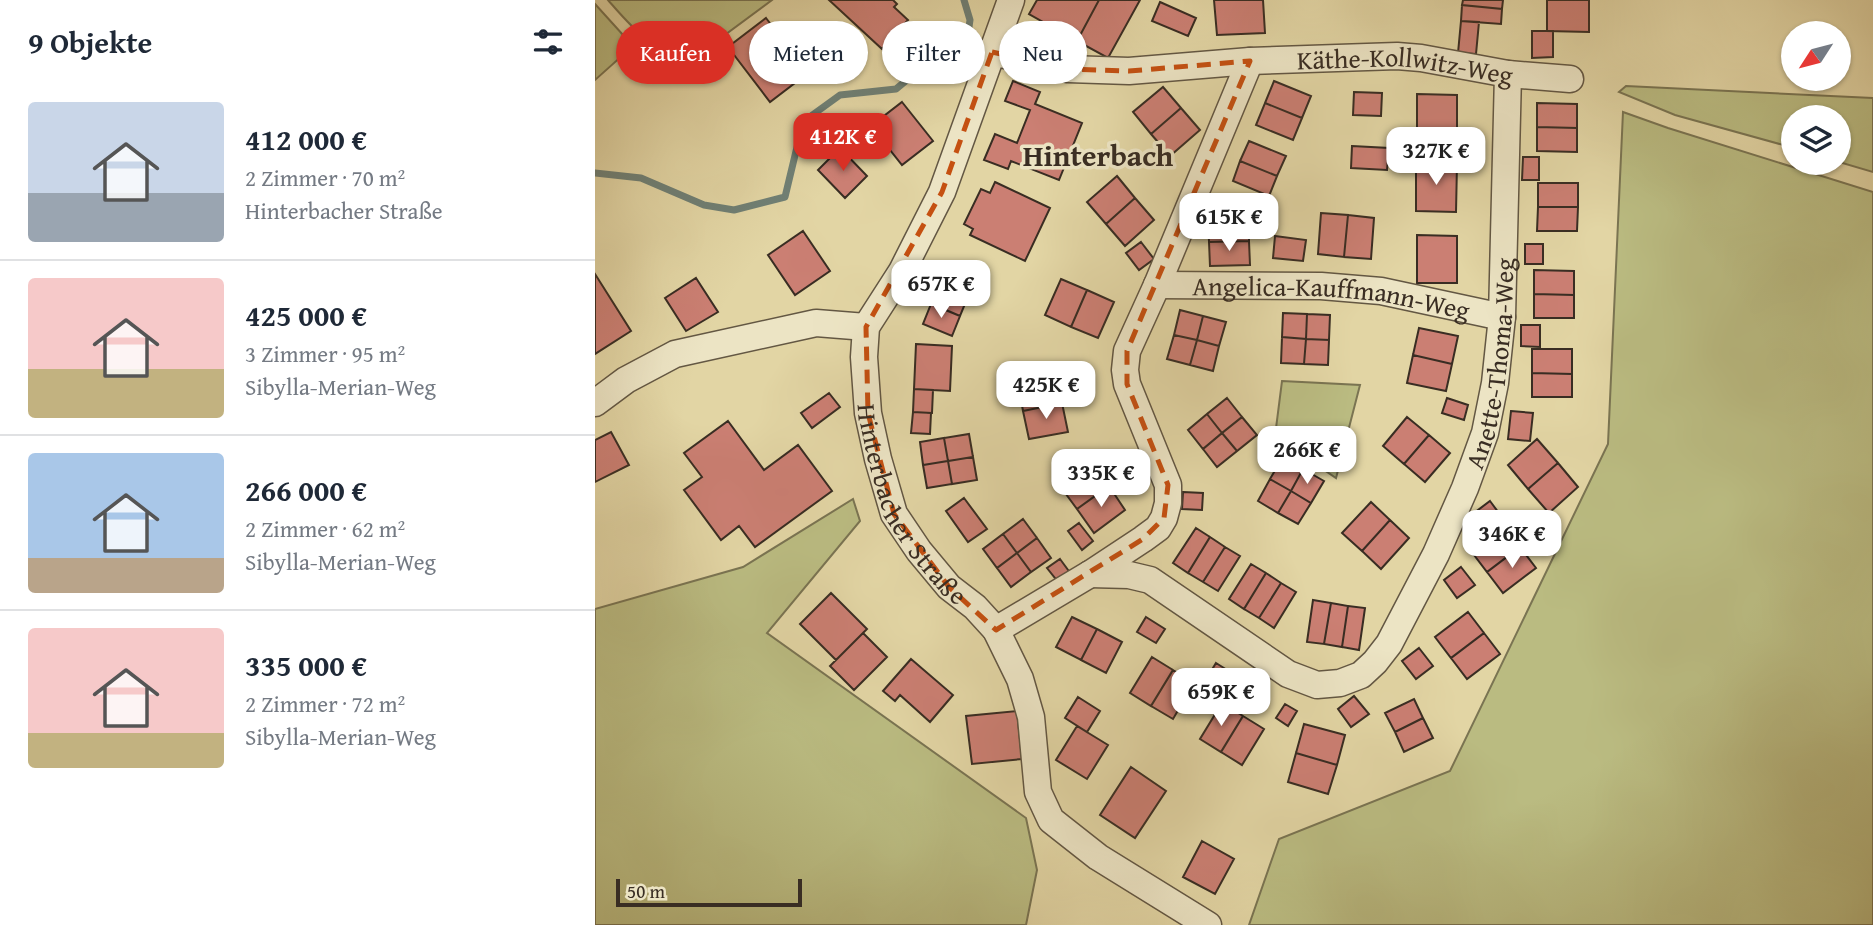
<!DOCTYPE html>
<html lang="de">
<head>
<meta charset="utf-8">
<style>
  body { margin:0; font-family:"Gentium Book Plus",serif; background:#f6f6f7; color:#1f2937; height:100vh; display:flex; flex-direction:column; font-size:26px; white-space:nowrap }
  * { box-sizing:border-box; margin:0 }
  p { font-size:23px; color:#747a83 }
  .icon { flex:none; width:38px; height:38px; fill:none; stroke:currentColor; stroke-width:2; stroke-linecap:round; stroke-linejoin:round }
  .map { position:relative; flex:1; overflow:hidden }
  .sheet { display:flex; flex-direction:column; background:#fff; width:595px }
  .sheet>* { flex:none }
  .guide { position:absolute; left:21px; top:21px; width:665px; height:63px; display:flex; gap:14px }
  .needle { width:46px; rotate:234deg }
  .tools { position:absolute; left:1186px; top:21px; display:grid; gap:14px }
  .tools a { display:grid; place-items:center; width:70px; height:70px; border-radius:50%; background:#fff; box-shadow:0 2px 5px #0004; font-size:35px }
  .scale { position:absolute; left:21px; bottom:18px; width:186px; box-sizing:border-box; padding-left:7px; border:4px solid #392d23; border-top:0; font-size:19px; line-height:24px; white-space:nowrap; color:#392d23; -webkit-text-stroke:5px #ece4c4; paint-order:stroke }
  .price { position:absolute; translate:-50% -60px; padding:0 16px; border-radius:14px; background:#fff; color:#222; font-size:23px; line-height:46px; filter:drop-shadow(0 2px 4px #0008) }
  .price::after { content:''; position:absolute; left:50%; top:42px; width:21px; height:16px; margin-left:-10px; background:inherit; clip-path:polygon(0 0,100% 0,50% 100%) }
  .price.current { background:#d93025; color:#fff }
  ul { padding:0; list-style:none }
  li { display:flex; align-items:center; gap:21px; height:175px; padding:0 28px }
  li+li { border-top:2px solid #e0e1e3 }
  li span { display:grid; place-items:center; flex:none; width:196px; height:140px; border-radius:7px; color:#555 }
  li>.icon { margin-inline-start:auto }
  span .icon { width:84px; height:84px; fill:#fffc; stroke-width:1 }
  li b { font-size:30px }
  h2 { display:flex; justify-content:space-between; align-items:center; height:84px; padding:0 28px; font-size:30px }
  .pill { padding:0 24px; border-radius:32px; background:#fff; box-shadow:0 2px 5px #0004; font-size:24px; line-height:63px }
  .pill.current { background:#d93025; color:#fff }
  main { display:flex; flex:1; min-height:0 }
  .map>svg:first-child { display:block }
  .green { fill:#babb81; stroke:#7a7452; stroke-width:2 }
  .lines { fill:none; stroke-linecap:round; stroke-linejoin:round }
  .stream { stroke:#708075; stroke-width:7 }
  .building { fill:#cb7f73; stroke:#392d23; stroke-width:2 }
  .minor-casing { stroke:#635743; stroke-width:29 }
  .minor { stroke:#ece4c4; stroke-width:26 }
  .marked { fill:none; stroke:#c55011; stroke-width:5; stroke-dasharray:14 9; stroke-linejoin:round }
  .labels { text-anchor:middle; dominant-baseline:central; stroke-width:7; stroke-linejoin:round; paint-order:stroke }
  .street-label { font-size:26px; fill:#392d23; stroke:#ece4c4 }
  .quarter-label { font-size:30px; font-weight:bold; fill:#392d23; stroke:#ece4c4 }
</style>
</head>
<body>
<main>
<section class="sheet">
<h2>9 Objekte<svg class="icon" aria-label="filters" viewBox="0 0 24 24"><path d="M4 7h16M4 17h16"/><circle cx="9" cy="7" r="2"/><circle cx="15" cy="17" r="2"/></svg></h2>
<ul>
<li><span style="background:linear-gradient(#c9d6e8 65%,#9aa5b1 0)"><svg class="icon" aria-label="home" viewBox="0 0 24 24"><path d="M3 11l9-7 9 7M6 9v11h12V9"/></svg></span><div><b>412 000 €</b><p>2 Zimmer · 70 m²</p><p>Hinterbacher Straße</p></div></li>
<li><span style="background:linear-gradient(#f6c9c9 65%,#c2b280 0)"><svg class="icon" aria-label="home" viewBox="0 0 24 24"><path d="M3 11l9-7 9 7M6 9v11h12V9"/></svg></span><div><b>425 000 €</b><p>3 Zimmer · 95 m²</p><p>Sibylla-Merian-Weg</p></div></li>
<li><span style="background:linear-gradient(#a9c7e8 75%,#b9a48a 0)"><svg class="icon" aria-label="home" viewBox="0 0 24 24"><path d="M3 11l9-7 9 7M6 9v11h12V9"/></svg></span><div><b>266 000 €</b><p>2 Zimmer · 62 m²</p><p>Sibylla-Merian-Weg</p></div></li>
<li><span style="background:linear-gradient(#f6c9c9 75%,#c2b280 0)"><svg class="icon" aria-label="home" viewBox="0 0 24 24"><path d="M3 11l9-7 9 7M6 9v11h12V9"/></svg></span><div><b>335 000 €</b><p>2 Zimmer · 72 m²</p><p>Sibylla-Merian-Weg</p></div></li>
</ul>
</section>
<div class="map">
<svg width="1278" height="925" viewBox="0 0 1278 925">
  <rect width="100%" height="100%" fill="#e2d5a4"/>
  <filter id="stains"><feTurbulence type="fractalNoise" baseFrequency=".00286" numOctaves="4"/><feColorMatrix values="0 0 0 0 .2 0 0 0 0 .09 0 0 0 0 .02 0 0 0 .5 -.17"/></filter>
  <radialGradient id="worn" r=".72"><stop offset=".6" stop-color="#630" stop-opacity="0"/><stop offset="1" stop-color="#630" stop-opacity=".3"/></radialGradient>
  <path class="green" d="M13 0H177L104 54C67 65 34 24 13 0Z
    M0 4 38 46 0 80Z
    M1031 86 1278 98V172L1244 162V117H1199V148L1080 115 1024 92Z
    M1028 112 1073 128 1278 192V925H654L684 839 855 771 1013 444Z
    M687 381 765 385 741 478 680 436Z
    M258 499 265 521 172 633 431 818 442 870 431 925H0V609L148 567Z"/>
  <g class="lines">
    <path class="stream" d="M0 173 46 178 109 205 139 210 190 197 202 147 216 116 245 95 301 89 324 70 351 58 372 41 375 20 369 0"/>
  </g>
  <path class="building" d="M234 0H298L302 4 299 7 313 20 287 49Z
    M442 0H504L482 41 434 14Z
    M504 0H545L513 58 482 41Z
    M619 0H668L670 33 622 35Z
    M868 0H908L907 9 867 5Z
    M952 0H994V32L952 31Z
    M565 2 601 18 593 36 557 21Z
    M867 5 907 9 906 24 866 21Z
    M171 18 213 73 175 102 133 47Z
    M866 21 884 22 881 54 863 53Z
    M937 31H958V57L937 58Z
    M418 81 445 92 440 104 487 123 464 180 416 161 413 169 389 160 400 134 422 143 435 110 410 101Z
    M679 81 716 96 707 118 670 103Z
    M568 87 586 108 556 134 538 112Z
    M759 92 787 93 786 116 758 115Z
    M822 94 862 95V143L822 142Z
    M307 102 338 141 307 165 276 126Z
    M670 103 707 118 698 140 661 125Z
    M942 103 982 104V128L942 127Z
    M586 108 605 130 575 156 556 134Z
    M942 127 982 128V152L942 151Z
    M654 141 691 156 682 176 645 161Z
    M757 146 794 148 792 170 756 168Z
    M245 148 272 176 250 198 223 170Z
    M928 157H944V180H927Z
    M645 161 682 176 674 196 638 181Z
    M821 163 862 164 861 212 821 211Z
    M522 176 540 198 511 224 492 202Z
    M400 182 455 208 430 261 375 235 378 229 369 224 386 189 395 193Z
    M943 183H983V207H943Z
    M540 198 559 220 530 246 511 224Z
    M943 207H983L982 231H942Z
    M726 213 753 215 749 257 723 254Z
    M753 215 779 218 776 259 749 257Z
    M654 217V241L614 242 613 218Z
    M208 231 235 271 200 295 173 255Z
    M822 235 862 236V283H822Z
    M680 236 711 240 708 261 678 258Z
    M654 241 655 265 615 266 614 242Z
    M546 242 559 259 544 270 531 253Z
    M930 244H948V264H930Z
    M346 263 381 277 365 316 330 301Z
    M939 270 979 271V295L939 294Z
    M0 274 36 331 0 354Z
    M101 278 123 312 91 331 70 298Z
    M466 279 492 290 476 327 450 315Z
    M492 290 519 302 503 338 476 327Z
    M939 294 979 295V318H939Z
    M336 304 365 316 357 336 328 324Z
    M585 310 608 316 602 340 579 335Z
    M688 313 712 314 711 339 687 337Z
    M712 314 735 315 734 340 711 339Z
    M608 316 631 322 624 346 602 340Z
    M926 325H945V347L926 346Z
    M824 328 863 336 857 364 818 355Z
    M579 335 602 340 595 365 572 359Z
    M687 337 711 339 709 364 686 363Z
    M711 339 734 340 733 365 709 364Z
    M602 340 624 346 618 371 595 365Z
    M321 344 357 346 355 391 319 389Z
    M937 349H977V374L937 373Z
    M818 355 857 364 851 391 812 383Z
    M937 373 977 374V397H937Z
    M462 375 467 403 428 411 423 383Z
    M319 389 338 390 337 413 318 412Z
    M234 393 245 407 217 428 206 413Z
    M632 398 647 417 627 433 612 414Z
    M852 398 873 405 869 420 847 413Z
    M467 403 473 432 434 439 428 411Z
    M916 411 938 413 935 441 913 439Z
    M318 412 336 413 335 434 316 433Z
    M612 414 627 433 608 449 593 430Z
    M647 417 662 435 642 451 627 433Z
    M812 417 834 435 809 464 788 446Z
    M133 421 169 470 203 445 237 491 160 547 144 526 126 540 89 490 107 477 89 453Z
    M16 432 34 465 0 482V440Z
    M627 433 642 451 622 467 608 449Z
    M374 434 378 457 353 461 349 438Z
    M834 435 855 453 830 482 809 464Z
    M349 438 353 461 328 465 325 442Z
    M942 439 963 463 933 489 913 465Z
    M378 457 382 480 357 484 353 461Z
    M688 457 708 469 696 491 675 479Z
    M353 461 357 484 332 488 328 465Z
    M497 463 514 486 482 509 465 486Z
    M963 463 983 487 954 513 933 489Z
    M708 469 729 481 716 503 696 491Z
    M675 479 696 491 683 513 663 501Z
    M514 486 530 510 499 533 482 509Z
    M696 491 716 503 703 524 683 513Z
    M588 492 608 493 607 510 587 509Z
    M369 498 392 529 373 542 351 511Z
    M895 501 912 524 896 536 879 513Z
    M776 502 795 520 767 551 747 533Z
    M428 519 442 538 422 553 408 534Z
    M795 520 814 538 786 569 767 551Z
    M484 523 498 541 487 550 473 531Z
    M909 526 925 547 892 572 876 551Z
    M601 528 615 537 593 573 578 563Z
    M408 534 422 553 402 568 388 549Z
    M615 537 630 547 608 582 593 573Z
    M442 538 456 558 436 572 422 553Z
    M630 547 645 556 623 591 608 582Z
    M925 547 941 568 908 593 892 572Z
    M422 553 436 572 416 587 402 568Z
    M465 559 476 574 464 583 452 568Z
    M656 564 671 573 649 609 634 599Z
    M866 567 880 585 862 598 849 580Z
    M671 573 686 583 664 618 649 609Z
    M686 583 701 592 679 628 664 618Z
    M236 593 272 629 241 660 205 624Z
    M718 600 736 603 729 644 712 642Z
    M736 603 753 606 747 647 729 644Z
    M753 606 770 608 764 650 747 647Z
    M873 612 889 633 856 658 840 637Z
    M477 617 502 629 486 660 461 647Z
    M551 617 570 629 561 643 542 632Z
    M502 629 527 642 511 673 486 660Z
    M268 633 292 657 259 690 235 666Z
    M889 633 905 654 872 679 856 658Z
    M824 648 838 666 821 679 807 661Z
    M557 657 578 670 556 706 535 693Z
    M316 659 358 695 335 722 305 695 300 701 288 691Z
    M621 663 640 675 631 689 612 678Z
    M578 670 599 683 578 719 556 706Z
    M759 696 774 714 756 727 743 709Z
    M483 697 505 711 492 732 470 718Z
    M819 699 828 718 800 732 790 713Z
    M627 703 648 716 626 752 605 739Z
    M690 704 702 711 693 726 681 718Z
    M422 711 427 759 377 764 371 716Z
    M648 716 669 729 647 765 626 752Z
    M828 718 838 738 809 752 800 732Z
    M709 724 750 735 742 765 701 753Z
    M482 726 513 745 492 779 461 760Z
    M701 753 742 765 733 794 693 782Z
    M536 767 571 791 540 838 505 815Z
    M607 841 639 859 620 894 588 877Z"/>
  <g class="lines">
    <g class="minor-casing">
      <g id="minor">
        <path id="s1" d="M416 0 347 192 307 271 271 327 269 357 273 413 283 459 299 514 324 551 354 587 380 607 401 630 425 679 436 717 443 792 456 820 503 857 613 925"/>
        <path id="s2" d="M397 52 473 69 534 71 655 61 802 56 826 58 913 74 975 79"/>
        <path id="s3" d="M562 285 726 286 786 291 907 317"/>
        <path d="M0 403 31 380 80 354 221 323 271 327"/>
        <path id="s4" d="M495 574 534 575 555 580 693 674 722 685 745 683 766 675 780 662 794 644 841 554 870 488 890 433 900 383 907 317 913 74"/>
        <path d="M401 630 495 574 548 539 563 528 569 518 573 503V485L532 384 530 370 532 351 562 285 655 61"/>
      </g>
    </g>
    <use href="#minor" class="minor"/>
  </g>
  <path class="marked" d="M397 52 473 69 534 71 655 61 532 351V384L573 485 569 518 548 539 401 630 354 587 299 514 273 413 271 327 347 192Z"/>
  <g class="labels">
    <g class="street-label">
      <text stroke="none"><textPath href="#s2" startOffset="416">Käthe-Kollwitz-Weg</textPath></text>
      <text stroke="none"><textPath href="#s3" startOffset="175">Angelica-Kauffmann-Weg</textPath></text>
      <text stroke="none"><textPath href="#s4" startOffset="648">Anette-Thoma-Weg</textPath></text>
      <text stroke="none"><textPath href="#s1" startOffset="548">Hinterbacher Straße</textPath></text>
    </g>
    <g class="quarter-label">
      <text x="503" y="155">Hinterbach</text>
    </g>
  </g>
  <rect width="100%" height="100%" filter="url(#stains)"/>
  <rect width="100%" height="100%" fill="url(#worn)"/>
</svg>
<div class="tools">
<a><svg class="needle" viewBox="-14 -14 28 28"><path d="M0-13l5 13h-10z" fill="#e53935"/><path d="M0 13l5-13h-10z" fill="#747a83"/></svg></a>
<a><svg class="icon" aria-label="layers" viewBox="0 0 24 24"><path d="M12 4l9 5-9 5-9-5zM3 14l9 5 9-5"/></svg></a>
</div>
<div class="scale">50 m</div>
<b class="price current" style="left:248px;top:173px">412K €</b>
<b class="price" style="left:841px;top:187px">327K €</b>
<b class="price" style="left:634px;top:253px">615K €</b>
<b class="price" style="left:346px;top:320px">657K €</b>
<b class="price" style="left:451px;top:421px">425K €</b>
<b class="price" style="left:712px;top:486px">266K €</b>
<b class="price" style="left:506px;top:509px">335K €</b>
<b class="price" style="left:917px;top:570px">346K €</b>
<b class="price" style="left:626px;top:728px">659K €</b>
<div class="guide">
<a class="pill current">Kaufen</a>
<a class="pill">Mieten</a>
<a class="pill">Filter</a>
<a class="pill">Neu</a>
</div>
</div>
</main>
</body>
</html>
